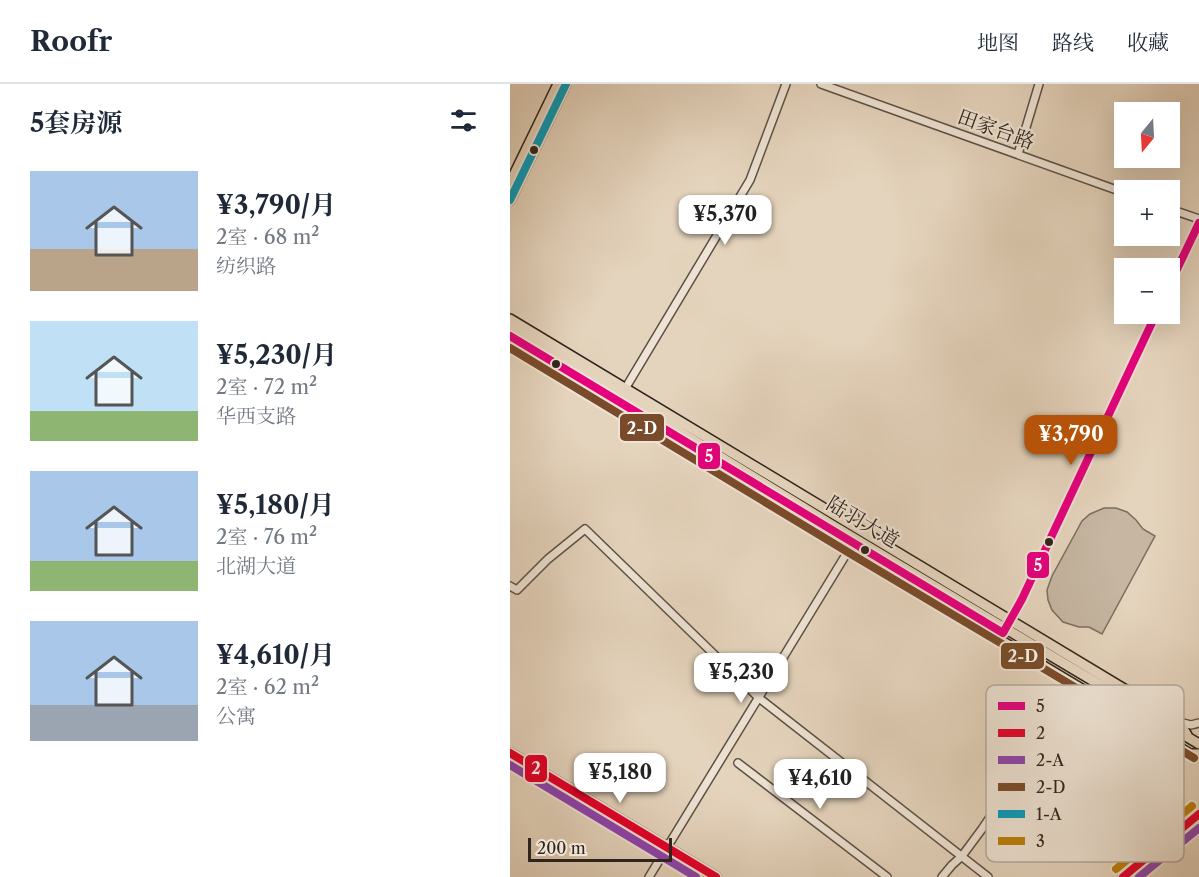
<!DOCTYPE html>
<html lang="zh">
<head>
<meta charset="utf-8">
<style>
  body { margin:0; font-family:"Libre Caslon Text","Noto Serif SC",serif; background:#f6f6f7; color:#1f2937; height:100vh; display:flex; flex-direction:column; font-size:22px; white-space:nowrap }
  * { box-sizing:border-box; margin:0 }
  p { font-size:20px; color:#747a83 }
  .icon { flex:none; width:33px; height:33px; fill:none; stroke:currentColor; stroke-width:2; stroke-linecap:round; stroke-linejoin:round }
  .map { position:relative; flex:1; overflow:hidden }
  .sheet { display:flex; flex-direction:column; background:#fff; width:510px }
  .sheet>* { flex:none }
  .needle { width:39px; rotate:198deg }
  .tools { position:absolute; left:604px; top:18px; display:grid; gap:12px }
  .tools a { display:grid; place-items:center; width:66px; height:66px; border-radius:0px; background:#fff; box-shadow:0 6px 24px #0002; font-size:30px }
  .scale { position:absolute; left:18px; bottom:15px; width:144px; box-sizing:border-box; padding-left:6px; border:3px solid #30251d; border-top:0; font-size:16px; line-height:21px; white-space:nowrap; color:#30251d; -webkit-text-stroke:4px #eee3d4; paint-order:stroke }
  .price { position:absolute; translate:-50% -51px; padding:0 14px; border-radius:12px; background:#fff; color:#222; font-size:20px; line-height:39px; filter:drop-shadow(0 2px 3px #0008) }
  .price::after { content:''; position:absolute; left:50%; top:36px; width:18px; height:14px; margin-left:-9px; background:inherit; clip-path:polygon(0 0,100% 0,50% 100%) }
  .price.on { background:#b45309; color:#fff }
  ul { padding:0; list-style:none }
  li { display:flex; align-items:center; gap:18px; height:150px; padding:0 30px }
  li span { display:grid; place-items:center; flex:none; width:168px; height:120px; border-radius:0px; color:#555 }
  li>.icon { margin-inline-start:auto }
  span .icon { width:72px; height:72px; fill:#fffc; stroke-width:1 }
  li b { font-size:26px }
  h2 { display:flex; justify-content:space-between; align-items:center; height:72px; padding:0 30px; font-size:26px }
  header { display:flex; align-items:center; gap:36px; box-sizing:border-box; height:84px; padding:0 30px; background:#fff; border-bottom:2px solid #e0e1e3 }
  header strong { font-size:28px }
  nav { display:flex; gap:33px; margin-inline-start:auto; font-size:21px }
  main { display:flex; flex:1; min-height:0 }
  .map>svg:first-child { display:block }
  .green { fill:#c6b6a2; stroke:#7b6e60; stroke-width:1.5 }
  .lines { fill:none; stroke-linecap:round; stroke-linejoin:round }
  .minor-casing { stroke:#5d5145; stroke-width:10 }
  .major-casing { stroke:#30251d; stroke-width:12 }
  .minor { stroke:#eee3d4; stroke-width:7 }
  .major { stroke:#e5d4bd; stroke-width:9 }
  .bus-1-casing { stroke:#eee3d4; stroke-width:12 }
  .bus-2-casing { stroke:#eee3d4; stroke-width:12 }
  .bus-3-casing { stroke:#eee3d4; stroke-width:12 }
  .bus-4-casing { stroke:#eee3d4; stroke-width:12 }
  .bus-5-casing { stroke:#eee3d4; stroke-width:12 }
  .bus-6-casing { stroke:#eee3d4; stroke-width:12 }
  .bus-1 { stroke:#e5007d; stroke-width:8 }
  .bus-2 { stroke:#e4002b; stroke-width:8 }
  .bus-3 { stroke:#8e44ad; stroke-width:8 }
  .bus-4 { stroke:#7a4b2a; stroke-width:8 }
  .bus-5 { stroke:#059cbc; stroke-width:8 }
  .bus-6 { stroke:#bb7f09; stroke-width:8 }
  .bus-dot { fill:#30251d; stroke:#eee3d4; stroke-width:2 }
  .labels { text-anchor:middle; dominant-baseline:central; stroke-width:4.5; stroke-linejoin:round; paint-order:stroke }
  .street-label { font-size:20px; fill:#30251d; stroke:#eee3d4 }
  .key { fill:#eee3d4; stroke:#b5aa9d; stroke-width:1.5 }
  .key-label { font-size:16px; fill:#30251d }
  .line-badge { stroke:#eee3d4; stroke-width:2 }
  .badge-label { font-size:16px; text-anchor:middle; font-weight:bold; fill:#fff }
</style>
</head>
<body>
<header>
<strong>Roofr</strong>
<nav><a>地图</a><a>路线</a><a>收藏</a></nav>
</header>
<main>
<section class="sheet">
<h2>5套房源<svg class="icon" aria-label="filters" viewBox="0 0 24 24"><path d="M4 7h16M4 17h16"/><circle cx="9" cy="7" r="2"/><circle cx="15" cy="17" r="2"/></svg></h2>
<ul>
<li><span style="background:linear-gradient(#a9c7e8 65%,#b9a48a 0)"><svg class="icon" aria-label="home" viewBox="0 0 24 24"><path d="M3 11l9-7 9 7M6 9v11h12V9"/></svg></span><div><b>¥3,790/月</b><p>2室 · 68 m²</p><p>纺织路</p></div></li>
<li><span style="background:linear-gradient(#bfe0f5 75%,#8fb573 0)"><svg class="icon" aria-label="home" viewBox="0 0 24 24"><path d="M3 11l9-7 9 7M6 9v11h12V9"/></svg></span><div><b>¥5,230/月</b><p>2室 · 72 m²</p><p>华西支路</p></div></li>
<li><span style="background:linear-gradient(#a9c7e8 75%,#8fb573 0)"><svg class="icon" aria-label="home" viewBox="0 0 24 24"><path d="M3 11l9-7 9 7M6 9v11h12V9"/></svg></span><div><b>¥5,180/月</b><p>2室 · 76 m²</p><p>北湖大道</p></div></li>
<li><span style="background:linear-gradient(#a9c7e8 70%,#9aa5b1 0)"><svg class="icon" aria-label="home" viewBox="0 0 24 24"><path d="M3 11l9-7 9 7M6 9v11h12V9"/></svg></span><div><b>¥4,610/月</b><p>2室 · 62 m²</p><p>公寓</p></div></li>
</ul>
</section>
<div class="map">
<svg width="689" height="793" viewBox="0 0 689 793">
  <rect width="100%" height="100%" fill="#e5d4bd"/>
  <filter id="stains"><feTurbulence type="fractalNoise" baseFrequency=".00333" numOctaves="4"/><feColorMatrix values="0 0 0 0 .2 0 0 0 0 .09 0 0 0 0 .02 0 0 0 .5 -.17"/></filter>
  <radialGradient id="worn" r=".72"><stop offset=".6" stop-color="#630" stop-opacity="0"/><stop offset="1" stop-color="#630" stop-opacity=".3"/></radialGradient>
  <path class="green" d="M594 424H606L617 428 626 436 633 445 645 452 592 550 579 543H569L553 538 542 526 538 516 537 506 542 492 572 437 580 430Z"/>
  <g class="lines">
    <g class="minor-casing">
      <path id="minor" d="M311 0 615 109
        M508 70 529 0
        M660 125 689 135
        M660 200 689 139
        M115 305 240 96 276 0
        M0 502 7 506 38 475 75 445 249 614 478 793
        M490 556 512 515 646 230
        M669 638 681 641 689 639
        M228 679 377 793
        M139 793 343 459
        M432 793 442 781 452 772 472 745 568 603"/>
    </g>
    <g class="major-casing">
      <path id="major" d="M0 99 48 0
        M0 116 56 0
        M0 235 669 638 677 651
        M0 244 319 439 689 660
        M0 262 680 670H689
        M0 669 206 793
        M613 793 689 730"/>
    </g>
    <use href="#minor" class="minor"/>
    <use href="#major" class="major"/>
    <g class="bus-1-casing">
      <path id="bus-1" d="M660 200 689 139
        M0 252 493 549 512 515 646 230"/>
    </g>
    <g class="bus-2-casing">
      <path id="bus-2" d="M0 669 206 793
        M613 793 689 730"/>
    </g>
    <g class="bus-3-casing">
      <path id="bus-3" d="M0 681 186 793
        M629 793 689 744"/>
    </g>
    <g class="bus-4-casing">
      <path id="bus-4" d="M0 264 341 470 684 674"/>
    </g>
    <g class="bus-5-casing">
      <path id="bus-5" d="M0 116 56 0"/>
    </g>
    <g class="bus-6-casing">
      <path id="bus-6" d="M606 785 682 722"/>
    </g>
    <use href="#bus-1" class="bus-1"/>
    <use href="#bus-2" class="bus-2"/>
    <use href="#bus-3" class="bus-3"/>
    <use href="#bus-4" class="bus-4"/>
    <use href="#bus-5" class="bus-5"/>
    <use href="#bus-6" class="bus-6"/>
  </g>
  <g class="bus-dot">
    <circle cx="24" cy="66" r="5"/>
    <circle cx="46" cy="280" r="5"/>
    <circle cx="539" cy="458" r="5"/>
    <circle cx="355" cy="466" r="5"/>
  </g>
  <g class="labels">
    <g class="street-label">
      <text transform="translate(486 45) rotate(20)">田家台路</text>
      <text transform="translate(353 438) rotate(31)">陆羽大道</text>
    </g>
  </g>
  <rect x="476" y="601" width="198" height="177" rx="9" class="key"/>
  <rect x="488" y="618" width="27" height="8" fill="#e5007d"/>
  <rect x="488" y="645" width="27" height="8" fill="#e4002b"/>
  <rect x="488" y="672" width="27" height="8" fill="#8e44ad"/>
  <rect x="488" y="699" width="27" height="8" fill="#7a4b2a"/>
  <rect x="488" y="726" width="27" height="8" fill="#059cbc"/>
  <rect x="488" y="753" width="27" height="8" fill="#bb7f09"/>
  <g class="key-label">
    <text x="526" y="628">5</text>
    <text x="526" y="655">2</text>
    <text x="526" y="682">2-A</text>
    <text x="526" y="709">2-D</text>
    <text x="526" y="736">1-A</text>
    <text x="526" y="763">3</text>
  </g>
  <g class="line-badge">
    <rect x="109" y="329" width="46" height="29" rx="6" fill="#7a4b2a"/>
    <rect x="187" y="358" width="24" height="28" rx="6" fill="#e5007d"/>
    <rect x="516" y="467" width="24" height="28" rx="6" fill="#e5007d"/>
    <rect x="490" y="558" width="45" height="28" rx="6" fill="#7a4b2a"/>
    <rect x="14" y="670" width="24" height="29" rx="6" fill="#e4002b"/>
  </g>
  <g class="badge-label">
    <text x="132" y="350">2-D</text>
    <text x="199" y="378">5</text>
    <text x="528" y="487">5</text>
    <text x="513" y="578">2-D</text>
    <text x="26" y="690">2</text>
  </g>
  <rect width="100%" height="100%" filter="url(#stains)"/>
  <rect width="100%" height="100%" fill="url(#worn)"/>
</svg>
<div class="tools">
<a><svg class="needle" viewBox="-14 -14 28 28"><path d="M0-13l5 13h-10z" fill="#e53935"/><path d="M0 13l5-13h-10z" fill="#747a83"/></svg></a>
<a>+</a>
<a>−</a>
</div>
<div class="scale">200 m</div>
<b class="price" style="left:215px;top:162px">¥5,370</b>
<b class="price on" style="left:561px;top:382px">¥3,790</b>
<b class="price" style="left:231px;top:620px">¥5,230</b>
<b class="price" style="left:110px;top:720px">¥5,180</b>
<b class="price" style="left:310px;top:726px">¥4,610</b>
</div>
</main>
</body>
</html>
